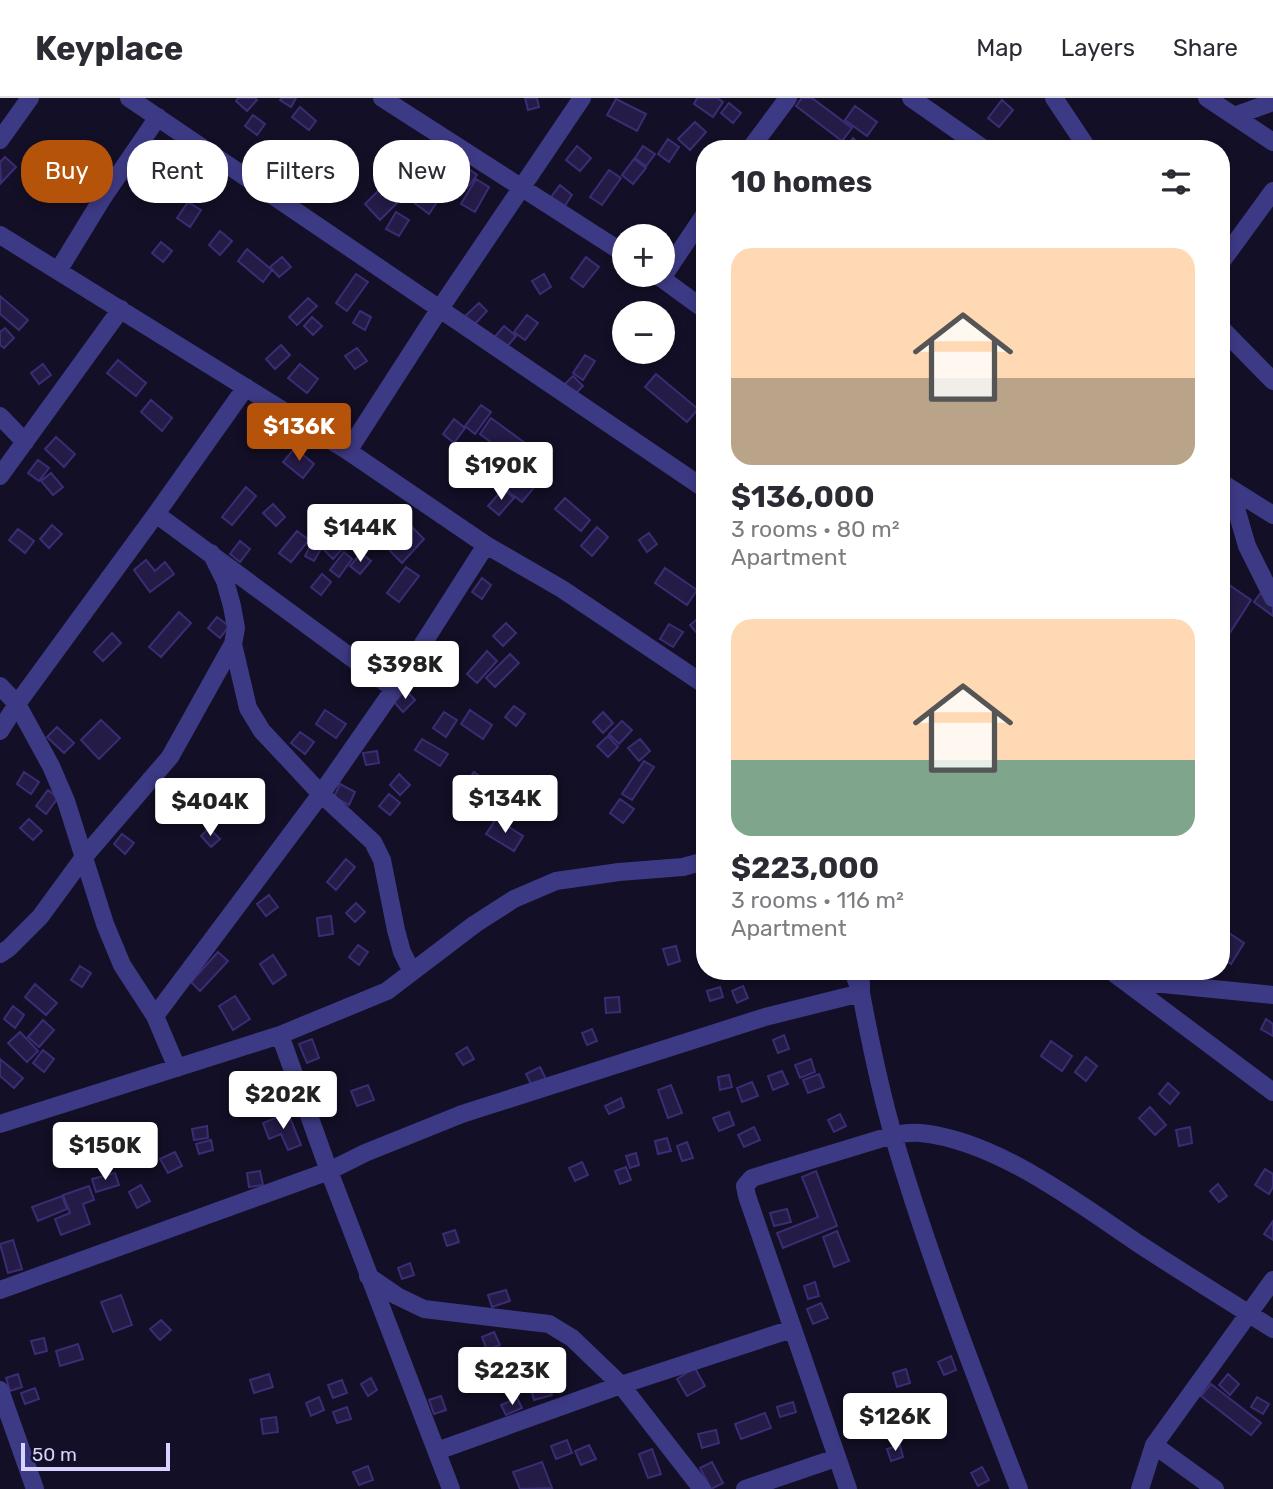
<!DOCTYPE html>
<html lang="en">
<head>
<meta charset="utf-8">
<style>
  body { margin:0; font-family:Rubik,sans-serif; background:#f7f7f7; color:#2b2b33; height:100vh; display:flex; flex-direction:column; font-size:26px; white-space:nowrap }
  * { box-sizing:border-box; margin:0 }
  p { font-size:23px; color:#7c7c81 }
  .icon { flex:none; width:38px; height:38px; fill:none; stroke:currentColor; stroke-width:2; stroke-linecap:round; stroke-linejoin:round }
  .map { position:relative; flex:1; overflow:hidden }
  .details { position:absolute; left:696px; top:42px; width:534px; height:840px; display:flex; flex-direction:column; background:#fff; border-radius:28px; box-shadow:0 4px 10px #0003 }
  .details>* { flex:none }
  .hud { position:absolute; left:21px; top:42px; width:570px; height:63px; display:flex; gap:14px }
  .controls { position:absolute; left:612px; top:126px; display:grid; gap:14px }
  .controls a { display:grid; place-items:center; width:63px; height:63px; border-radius:50%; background:#fff; box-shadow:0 4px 10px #0003; font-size:35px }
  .scale { position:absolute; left:21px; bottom:18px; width:149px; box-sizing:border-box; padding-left:7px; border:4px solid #d9d4ff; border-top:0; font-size:19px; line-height:24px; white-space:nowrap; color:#d9d4ff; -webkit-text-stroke:5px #130f26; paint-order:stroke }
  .price { position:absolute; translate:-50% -60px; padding:0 16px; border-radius:7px; background:#fff; color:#222; font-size:23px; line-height:46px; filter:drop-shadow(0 2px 4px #0008) }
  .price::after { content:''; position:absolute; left:50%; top:42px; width:21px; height:16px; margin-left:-10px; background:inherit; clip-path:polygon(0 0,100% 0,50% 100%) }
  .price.current { background:#b45309; color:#fff }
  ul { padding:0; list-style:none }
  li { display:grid; align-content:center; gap:14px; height:371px; padding:0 35px }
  li span { display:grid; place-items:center; height:217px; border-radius:21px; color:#555 }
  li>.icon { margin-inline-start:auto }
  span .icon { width:126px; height:126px; fill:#fffc; stroke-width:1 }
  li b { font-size:30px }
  h2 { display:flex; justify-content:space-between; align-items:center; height:84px; padding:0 35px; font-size:30px }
  .pill { padding:0 24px; border-radius:28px; background:#fff; box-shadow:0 4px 10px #0003; font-size:24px; line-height:63px }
  .pill.current { background:#b45309; color:#fff }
  header { display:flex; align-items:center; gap:42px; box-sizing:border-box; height:98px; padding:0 35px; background:#fff; border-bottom:2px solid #e1e1e2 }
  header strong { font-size:33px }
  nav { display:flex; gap:38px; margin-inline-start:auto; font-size:24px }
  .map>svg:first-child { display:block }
  .building { fill:#241b47; stroke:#3b2d73; stroke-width:2 }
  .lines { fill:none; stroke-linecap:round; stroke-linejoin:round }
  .minor { stroke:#3d3a85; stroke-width:18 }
</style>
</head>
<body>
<header>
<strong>Keyplace</strong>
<nav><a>Map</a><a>Layers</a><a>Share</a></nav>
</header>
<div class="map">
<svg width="1273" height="1391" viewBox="0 0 1273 1391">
  <rect width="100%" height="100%" fill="#130f26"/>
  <path class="building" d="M238 0H255L257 2 247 13 236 3Z
    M282 0H296L291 9 280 2Z
    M525 0H537L539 9 528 12Z
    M697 0H717L723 4 713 19 694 6Z
    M802 0H812L852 30 842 43 796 8Z
    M616 1 646 16 637 33 607 17Z
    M1002 2 1013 12 999 29 988 20Z
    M729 5 741 15 733 25 721 15Z
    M855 8 877 24 867 38 845 22Z
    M300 9 316 23 309 32 292 19Z
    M253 17 265 26 257 37 245 28Z
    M695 24 706 34 690 52 678 41Z
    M853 40 864 51H843Z
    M668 41 679 49 669 64 658 56Z
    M577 48 591 60 580 73 566 62Z
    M643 48 655 56 646 68 635 60Z
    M62 50 73 61 61 73 50 62Z
    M442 52 477 77 467 90 433 65Z
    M5 59 16 69 1 85 0 64Z
    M634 61 646 70 633 86 622 77Z
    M609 72 621 80 602 107 590 99Z
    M476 81 489 89 475 114 461 106Z
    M419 86 439 101 429 116 408 100Z
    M560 87 572 97 564 109 551 99Z
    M382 89 397 105 380 122 365 106Z
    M188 104 201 112 190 129 177 120Z
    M396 114 409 122 399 138 386 131Z
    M220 133 232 143 220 157 209 147Z
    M161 144 172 153 163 164 152 155Z
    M247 151 272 172 263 184 238 163Z
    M282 159 291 169 279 179 270 169Z
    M586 159 599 169 583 189 571 180Z
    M356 176 368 184 347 213 336 205Z
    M544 176 551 189 540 196 532 183Z
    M0 198 28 222 19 232 0 216Z
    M308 200 317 208 297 227 289 219Z
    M479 205 487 213 473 228 464 219Z
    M360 213 371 219 365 232 353 225Z
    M527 217 538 225 525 242 514 234Z
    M312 219 322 228 313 237 304 228Z
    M504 228 516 238 505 251 493 241Z
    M5 230 14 240 4 250 0 247V234Z
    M281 247 290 257 275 271 266 261Z
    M357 250 367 263 355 271 345 258Z
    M585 257 595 263 583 282 573 275Z
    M118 262 146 285 136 298 107 275Z
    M43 266 51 277 39 286 31 275Z
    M300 266 318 281 307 295 288 280Z
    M656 276 698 311 687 324 645 289Z
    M573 278 583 288 571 300 561 290Z
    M151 302 172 320 162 333 141 314Z
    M481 307 491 314 475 336 465 328Z
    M491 320 525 345 513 361 480 336Z
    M454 321 465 330 454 345 443 336Z
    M56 339 75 356 64 369 45 351Z
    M295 350 314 366 303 380 283 364Z
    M38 362 49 370 39 383 28 375Z
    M539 365 549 374 540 383 530 374Z
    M516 370 537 386 522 404 501 388Z
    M51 375 63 389 53 397 41 383Z
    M246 389 256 398 232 427 222 419Z
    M503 391 514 400 499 417 488 408Z
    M565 400 590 422 581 433 555 411Z
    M273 406 285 419 276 428 263 415Z
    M52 427 62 436 49 450 40 441Z
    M412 429 424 441 402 465 390 453Z
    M597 429 608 439 592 458 581 448Z
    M18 431 34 443 25 455 9 442Z
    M297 433 309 442 291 464 279 455Z
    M649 435 657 446 647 454 639 442Z
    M337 439 345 448 333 461 324 452Z
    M240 443 250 451 240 464 230 456Z
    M311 446 321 451 314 463 305 458Z
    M344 454 352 461 339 479 330 472Z
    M361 455 371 463 360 476 350 468Z
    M146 462 155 473 165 464 174 476 150 494 134 472Z
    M406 469 419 478 399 504 387 495Z
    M665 470 697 492 687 507 655 485Z
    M322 476 331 484 321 497 311 489Z
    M482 480 491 487 482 501 472 494Z
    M1270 482 1273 485V518L1254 504Z
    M1225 484 1251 502 1222 547V490Z
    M179 514 191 525 161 559 149 549Z
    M702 517 705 521V537L701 540 690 527Z
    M217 519 229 528 220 540 208 530Z
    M506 525 516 535 503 548 493 538Z
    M669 526 683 534 673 549 660 541Z
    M112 535 121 545 103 563 94 554Z
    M487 553 497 563 477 585 467 576Z
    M510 556 519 565 495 589 486 580Z
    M406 592 415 602 403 614 394 604Z
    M514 608 525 616 516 628 505 619Z
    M325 612 346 626 336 640 316 626Z
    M470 612 492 627 483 641 461 626Z
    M444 614 457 622 446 639 433 630Z
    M603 614 613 625 603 635 593 624Z
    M101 622 120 640 99 661 81 642Z
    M622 623 632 632 619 646 609 636Z
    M57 629 74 645 64 655 47 639Z
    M300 634 314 644 305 656 291 645Z
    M608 638 618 649 608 659 597 648Z
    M422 641 448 656 440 668 415 652Z
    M640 641 650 653 639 663 628 650Z
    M377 653 379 665 366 667 363 655Z
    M644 663 654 669 632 702 622 696Z
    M24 674 39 684 31 696 17 686Z
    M474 674 485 682 474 697 463 689Z
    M399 676 410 687 400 697 390 687Z
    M340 686 355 694 349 707 334 699Z
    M48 692 58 700 46 716 36 708Z
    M389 696 400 705 390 717 379 708Z
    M620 701 634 711 623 725 610 715Z
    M29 721 42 733 33 742 20 730Z
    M496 721 523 738 514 753 486 736Z
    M209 730 220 741 211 749 201 738Z
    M122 736 134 745 125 756 114 746Z
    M346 761 355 769 336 792 327 784Z
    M269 797 278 809 266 818 257 806Z
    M356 805 365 814 355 824 346 815Z
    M331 818 333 836 319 838 317 820Z
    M1229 835 1244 845 1231 866 1222 860V846Z
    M358 847 368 854 359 867 349 859Z
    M676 848 680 863 668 867 663 851Z
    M218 854 228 863 200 893 191 884Z
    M273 857 286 877 273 886 260 866Z
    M80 868 91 875 82 889 71 882Z
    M35 886 57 905 46 917 25 899Z
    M743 888 748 900 737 905 732 893Z
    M720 889 723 899 710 903 707 893Z
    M235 898 250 921 233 932 219 908Z
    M619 899 620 914 606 915 605 900Z
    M13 908 24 917 15 930 4 921Z
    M1266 921 1273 926V938L1261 931Z
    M43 922 54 932 39 949 28 939Z
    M592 931 597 943 587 947 582 935Z
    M20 934 38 953 27 964 8 945Z
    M784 937 789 951 778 955 773 942Z
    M312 941 319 960 307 965 299 946Z
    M1051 943 1072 958 1062 973 1041 958Z
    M467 949 474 961 463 967 456 956Z
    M43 952 54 961 44 974 33 965Z
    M1086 959 1097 968 1086 983 1075 974Z
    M0 961 23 980 14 990 0 978Z
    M811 961 815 974 800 980 795 967Z
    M540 969 546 981 532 988 526 976Z
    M782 973 788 986 773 992 768 978Z
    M819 976 824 989 808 995 803 982Z
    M729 977 732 989 720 992 718 979Z
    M752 984 758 998 742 1004 737 990Z
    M1168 985 1179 995 1170 1006 1159 996Z
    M368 987 374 1002 357 1008 351 993Z
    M671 987 682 1015 668 1020 658 992Z
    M621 1000 624 1009 609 1016 605 1008Z
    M1150 1009 1166 1027 1155 1037 1139 1020Z
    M729 1014 734 1027 719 1033 713 1020Z
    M288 1015 301 1047 288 1052 281 1036 269 1041 263 1025Z
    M840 1016 846 1028 834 1034 828 1022Z
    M207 1028 208 1040 194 1042 192 1031Z
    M754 1029 760 1042 744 1049 738 1037Z
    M1190 1029 1192 1045 1179 1048 1176 1032Z
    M131 1037 140 1060 123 1066 115 1044Z
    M667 1040 671 1053 658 1056 655 1043Z
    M211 1042 213 1052 199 1056 196 1046Z
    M687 1044 693 1060 682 1063 677 1048Z
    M175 1054 182 1068 168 1075 160 1061Z
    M636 1055 639 1067 630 1070 626 1058Z
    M582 1064 588 1077 575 1083 569 1070Z
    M626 1069 631 1082 620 1086 615 1073Z
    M1265 1071 1273 1076V1089L1269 1096 1255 1087Z
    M260 1073 263 1087 249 1089 247 1075Z
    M816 1073 837 1128 783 1150 777 1135 818 1119 802 1079Z
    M115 1075 119 1087 96 1094 92 1081Z
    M1218 1086 1227 1098 1219 1104 1210 1093Z
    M141 1087 150 1103 137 1110 129 1094Z
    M89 1088 94 1102 83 1106 90 1126 61 1137 55 1121 70 1115 63 1097Z
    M62 1098 67 1111 38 1123 32 1109Z
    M787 1111 791 1124 774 1128 770 1115Z
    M1273 1123V1142L1264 1136Z
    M455 1132 459 1144 447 1148 443 1136Z
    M837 1133 849 1163 834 1169 823 1139Z
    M13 1142 22 1171 8 1175 0 1146Z
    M410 1165 414 1177 402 1181 398 1170Z
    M815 1184 819 1198 808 1201 804 1188Z
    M506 1192 510 1203 492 1209 488 1197Z
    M121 1197 132 1227 113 1234 101 1204Z
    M821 1205 828 1220 813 1226 807 1211Z
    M161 1222 171 1232 160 1242 150 1231Z
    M494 1234 500 1247 487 1252 482 1239Z
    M44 1240 47 1253 35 1256 31 1243Z
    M78 1246 83 1261 60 1268 56 1253Z
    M499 1254 511 1288 494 1294 482 1260Z
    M951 1258 956 1272 944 1277 938 1264Z
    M695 1270 705 1288 687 1298 677 1281Z
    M906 1271 910 1285 897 1289 893 1275Z
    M18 1276 22 1289 10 1293 6 1280Z
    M269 1276 273 1289 254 1295 250 1282Z
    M1228 1276 1239 1286 1230 1297 1219 1287Z
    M371 1280 377 1292 368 1298 361 1286Z
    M342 1282 347 1295 333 1300 328 1287Z
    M548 1284 552 1297 534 1302 530 1289Z
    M1211 1286 1261 1325 1251 1337 1201 1298Z
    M35 1290 39 1301 25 1306 21 1295Z
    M441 1298 446 1312 434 1316 429 1302Z
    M319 1299 324 1312 311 1318 306 1305Z
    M1257 1299 1269 1306 1263 1316 1251 1309Z
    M517 1300 522 1310 506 1317 501 1307Z
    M793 1304 796 1314 780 1319 777 1309Z
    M347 1309 351 1321 337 1325 333 1314Z
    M765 1315 771 1330 741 1341 735 1326Z
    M276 1319 278 1334 263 1336 261 1321Z
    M716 1332 719 1345 702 1350 698 1336Z
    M567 1342 572 1355 556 1361 551 1348Z
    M589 1347 596 1361 581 1367 575 1353Z
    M900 1347 903 1359 891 1363 887 1351Z
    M652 1351 661 1376 648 1380 639 1356Z
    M542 1364 552 1390 520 1391 513 1374Z
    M712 1364 723 1385 711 1391 700 1370Z
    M368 1368 373 1382 359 1387 353 1374Z
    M982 1369 989 1382 978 1388 971 1375Z"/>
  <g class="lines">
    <path class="minor" d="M129 0 705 391
      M382 0 625 156
      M911 0 984 51
      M1054 0 1088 51
      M1207 0 1273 44
      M1234 18 1273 4
      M0 42 30 0
      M750 51 788 0
      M0 137 348 353 486 447 562 491 705 587
      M1222 163 1273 93
      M58 173 102 101 158 19
      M657 177 705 212
      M662 180 705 116
      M1222 231 1273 283
      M0 318 25 344
      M348 353 439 212 582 0
      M0 378 121 211
      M1227 388 1273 417
      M1230 390 1247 448 1273 500
      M156 416 394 591
      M211 455 225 483 232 508 236 530 233 546 248 610 262 633 321 696 373 744 382 762 396 832 402 854 412 874
      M0 588 17 606 51 668 66 703 105 826 122 867 155 918 177 970
      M0 633 17 606 156 416 246 289
      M0 856 9 850 40 819 84 759 170 659 233 546
      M1111 873 1273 994
      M1123 882 1273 897
      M861 885V895C870 943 880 992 894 1040 929 1159 974 1275 1019 1391
      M155 918 321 696 394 591 486 447
      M280 937 329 1073 451 1391
      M0 1026 280 937 387 893 475 826 514 801 556 783 619 774 683 769 705 763
      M368 1178 397 1198 424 1211 549 1226 572 1240 621 1287 702 1391
      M0 1192 329 1073 365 1055 462 1016 765 919 861 895 853 873
      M0 1292 35 1391
      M1154 1347 1215 1391
      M437 1353 621 1287 792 1231
      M745 1391 836 1360
      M848 1391 747 1098 745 1088 752 1080 893 1037C902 1036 911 1034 920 1035 997 1042 1079 1106 1142 1148 1185 1176 1229 1203 1273 1231
      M1140 1391 1154 1347 1273 1182"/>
  </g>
</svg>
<div class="controls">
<a>+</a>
<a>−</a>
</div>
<div class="scale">50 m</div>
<b class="price current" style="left:299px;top:365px">$136K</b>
<b class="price" style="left:501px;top:404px">$190K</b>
<b class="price" style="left:360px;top:466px">$144K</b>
<b class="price" style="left:405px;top:603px">$398K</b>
<b class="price" style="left:505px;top:737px">$134K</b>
<b class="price" style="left:210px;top:740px">$404K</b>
<b class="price" style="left:283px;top:1033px">$202K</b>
<b class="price" style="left:105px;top:1084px">$150K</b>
<b class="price" style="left:512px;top:1309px">$223K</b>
<b class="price" style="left:895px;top:1355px">$126K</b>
<div class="hud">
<a class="pill current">Buy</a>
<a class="pill">Rent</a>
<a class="pill">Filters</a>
<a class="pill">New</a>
</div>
<section class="details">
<h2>10 homes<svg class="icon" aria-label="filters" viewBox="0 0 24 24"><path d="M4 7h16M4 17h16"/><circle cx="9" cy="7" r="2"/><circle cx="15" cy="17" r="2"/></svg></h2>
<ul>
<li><span style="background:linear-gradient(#ffd9b3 60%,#b9a48a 0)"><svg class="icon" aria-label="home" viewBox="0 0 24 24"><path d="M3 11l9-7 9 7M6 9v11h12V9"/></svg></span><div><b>$136,000</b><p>3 rooms · 80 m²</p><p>Apartment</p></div></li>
<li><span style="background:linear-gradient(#ffd9b3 65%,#7fa58c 0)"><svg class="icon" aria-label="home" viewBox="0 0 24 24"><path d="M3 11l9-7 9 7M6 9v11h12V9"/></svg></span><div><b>$223,000</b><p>3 rooms · 116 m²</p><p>Apartment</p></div></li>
</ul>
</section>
</div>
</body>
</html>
